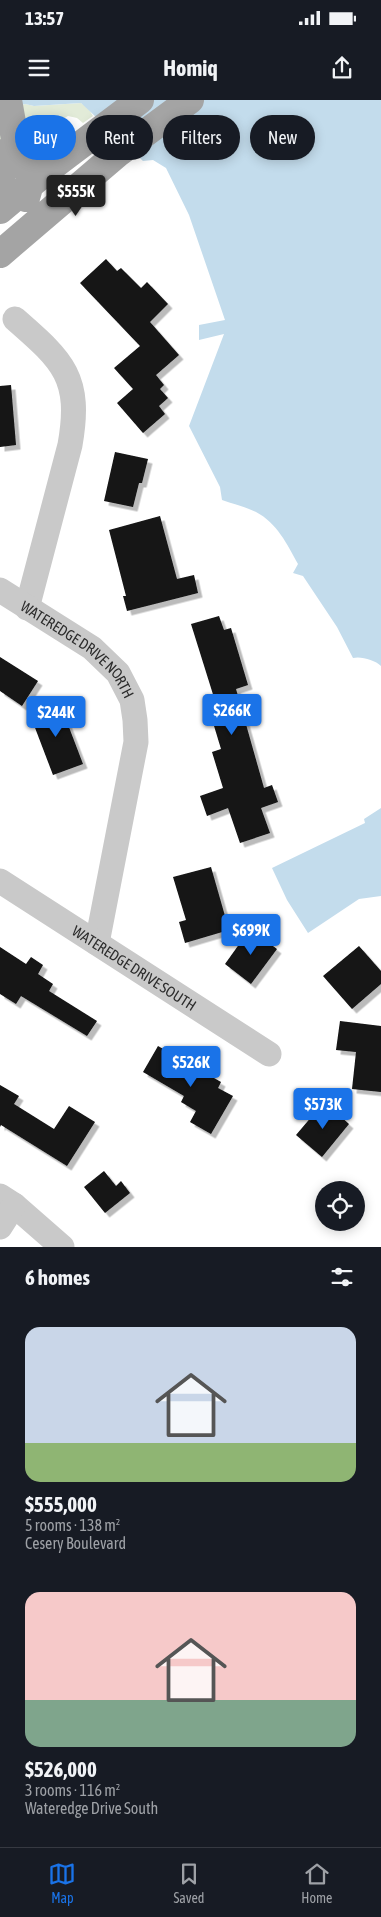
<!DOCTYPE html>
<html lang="en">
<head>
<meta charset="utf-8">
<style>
  body { margin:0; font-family:"Asap Condensed",sans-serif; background:#242831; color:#f1f3f6; height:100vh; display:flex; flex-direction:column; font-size:19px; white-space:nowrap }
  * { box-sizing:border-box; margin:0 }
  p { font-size:16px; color:#9ea1a6 }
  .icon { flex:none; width:28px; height:28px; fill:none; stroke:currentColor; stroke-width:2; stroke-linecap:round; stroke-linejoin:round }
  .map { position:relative; height:1147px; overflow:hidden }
  .details { display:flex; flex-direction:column; background:#171b24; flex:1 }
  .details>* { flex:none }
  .top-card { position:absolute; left:15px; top:15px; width:351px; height:45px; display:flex; gap:10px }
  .buttons { position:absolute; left:315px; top:1081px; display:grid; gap:10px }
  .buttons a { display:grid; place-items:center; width:50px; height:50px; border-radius:50%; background:#171b24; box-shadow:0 2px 12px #0003; font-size:25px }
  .price { position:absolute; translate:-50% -42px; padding:0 11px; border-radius:5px; background:#1a73e8; color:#fff; font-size:16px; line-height:32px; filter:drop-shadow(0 1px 2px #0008) }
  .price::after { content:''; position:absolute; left:50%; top:30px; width:15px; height:11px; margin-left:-8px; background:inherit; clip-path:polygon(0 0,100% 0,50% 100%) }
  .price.on { background:#222; color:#fff }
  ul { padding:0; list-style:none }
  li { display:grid; align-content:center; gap:10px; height:265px; padding:0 25px }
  li span { display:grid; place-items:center; height:155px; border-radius:15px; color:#555 }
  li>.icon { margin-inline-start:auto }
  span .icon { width:90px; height:90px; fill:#fffc; stroke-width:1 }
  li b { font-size:21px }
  h2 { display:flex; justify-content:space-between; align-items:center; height:60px; padding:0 25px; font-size:21px }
  .pill { padding:0 18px; border-radius:22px; background:#171b24; box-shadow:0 2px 12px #0003; font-size:18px; line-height:45px }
  .pill.on { background:#1a73e8; color:#fff }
  .status { display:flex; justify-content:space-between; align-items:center; height:35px; padding:0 25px; background:#171b24; direction:ltr }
  .status svg { height:14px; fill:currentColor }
  header { display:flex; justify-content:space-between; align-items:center; height:65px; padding:0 25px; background:#171b24; font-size:22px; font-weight:700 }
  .tabs { display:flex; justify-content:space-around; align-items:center; height:70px; border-top:1px solid #363941; background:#171b24; font-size:14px; color:#9ea1a6 }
  .tabs a { display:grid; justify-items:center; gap:2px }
  .tabs .on { color:#1a73e8 }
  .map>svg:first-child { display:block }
  .green { fill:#e2ebd8 }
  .water { fill:#c3dcec }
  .building { fill:#131313; filter:url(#shadow) }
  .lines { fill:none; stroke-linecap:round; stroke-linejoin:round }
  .minor { stroke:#c9c9c9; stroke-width:25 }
  .major { stroke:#a4a4a4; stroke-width:28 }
  .labels { text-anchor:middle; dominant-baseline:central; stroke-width:5; stroke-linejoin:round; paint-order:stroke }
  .street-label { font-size:15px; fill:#2c2c2c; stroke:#fff }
</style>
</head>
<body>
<div class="status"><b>13:57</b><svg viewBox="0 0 49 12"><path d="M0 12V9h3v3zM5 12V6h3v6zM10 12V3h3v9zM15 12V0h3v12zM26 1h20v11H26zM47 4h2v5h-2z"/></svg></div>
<header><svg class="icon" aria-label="menu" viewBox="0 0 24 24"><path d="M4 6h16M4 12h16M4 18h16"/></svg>Homiq<svg class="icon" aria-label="share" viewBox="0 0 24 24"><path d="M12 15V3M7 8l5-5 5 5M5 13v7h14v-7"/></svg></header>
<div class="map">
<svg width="381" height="1147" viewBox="0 0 381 1147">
  <defs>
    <filter id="shadow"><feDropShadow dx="4.5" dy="4.5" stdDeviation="0" flood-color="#0004"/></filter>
  </defs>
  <rect width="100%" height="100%" fill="#fff"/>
  <path class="green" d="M81 3 88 8 93 16 83 23 77 18 68 16 41 32 0 48V12L25 4 34 6Z"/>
  <path class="water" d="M0 0H381V566C375 560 361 556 353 558L337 527 303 476 293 473 298 464C287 444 277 423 256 412 246 407 233 404 222 400L220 387 189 326 224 234 199 240V225L225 220 189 115 166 68 153 60 143 61 81 3 34 6 25 4 0 12Z
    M381 708V796L359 799 308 833 287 800 272 768 365 723 364 719Z"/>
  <path class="building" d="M106 159 117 171 121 168 141 188 147 182 168 204 150 222 179 255 156 275 164 285 160 289 168 298 159 306 165 314 143 333 117 303 133 289 114 268 140 246 80 183Z
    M11 285 16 345 0 347V286Z
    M115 352 148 359 142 383H139L133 407 104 401Z
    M160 416 177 479 194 475 198 493 127 511 123 496H126L109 430Z
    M219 516 224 530 231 528 248 585 236 589 264 688 272 685 278 702 261 708 270 733 240 743 228 708 207 716 200 696 223 688 212 652 221 649 208 606 216 604 191 524Z
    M0 557 38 581 22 606 0 591Z
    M59 601 83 664 53 675 29 612Z
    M211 767 229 830 185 843 179 822 186 820 173 777Z
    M250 829 277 849 251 884 225 864Z
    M359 846 381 871V884L352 909 323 876Z
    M0 847 26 864 31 857 43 865 38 874 53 884 49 891 97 921 87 936 21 896 16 904 0 894Z
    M340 921 381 926V992L352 989 356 952 336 950Z
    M158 946 221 982 218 988 233 996 211 1034 190 1022 196 1011 181 1002 184 996 143 972Z
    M0 985 19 996 14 1004 54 1029 69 1006 95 1022 67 1066 1 1025 0 1027Z
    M324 1002 349 1024 322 1057 296 1035Z
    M104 1071 116 1086 121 1081 130 1093 105 1113 84 1087Z"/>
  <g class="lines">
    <g class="minor">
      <path d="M15 219C63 261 82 277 70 345L27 508"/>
      <path id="s1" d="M0 490 92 548 118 573 132 600 135 620 136 642 97 843"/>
      <path id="s2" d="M0 781 269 954"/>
      <path d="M0 1096 14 1105 62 1147"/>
      <path d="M0 1127 14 1105"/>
    </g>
    <path class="major" d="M8 0 16 45 27 58 30 84 26 98
      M0 81 8 51 16 45
      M0 110 50 68 140 0
      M0 154 117 54 190 0"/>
  </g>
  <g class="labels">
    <g class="street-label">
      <text stroke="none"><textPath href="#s1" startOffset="99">WATEREDGE DRIVE NORTH</textPath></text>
      <text stroke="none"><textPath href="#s2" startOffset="160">WATEREDGE DRIVE SOUTH</textPath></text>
    </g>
  </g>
</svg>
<div class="buttons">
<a><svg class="icon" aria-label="locate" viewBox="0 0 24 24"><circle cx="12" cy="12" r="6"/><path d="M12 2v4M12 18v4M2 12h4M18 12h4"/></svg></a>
</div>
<b class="price on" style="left:76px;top:117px">$555K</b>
<b class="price" style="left:232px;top:636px">$266K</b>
<b class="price" style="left:56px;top:638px">$244K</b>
<b class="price" style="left:251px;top:856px">$699K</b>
<b class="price" style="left:191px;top:988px">$526K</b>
<b class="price" style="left:323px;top:1030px">$573K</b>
<div class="top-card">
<a class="pill on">Buy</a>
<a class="pill">Rent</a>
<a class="pill">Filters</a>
<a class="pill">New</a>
</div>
</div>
<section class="details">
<h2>6 homes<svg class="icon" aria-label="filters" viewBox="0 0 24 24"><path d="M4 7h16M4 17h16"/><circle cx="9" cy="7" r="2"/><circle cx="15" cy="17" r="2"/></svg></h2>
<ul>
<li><span style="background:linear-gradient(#c9d6e8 75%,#8fb573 0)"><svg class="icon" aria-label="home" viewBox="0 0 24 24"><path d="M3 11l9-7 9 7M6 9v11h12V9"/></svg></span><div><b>$555,000</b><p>5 rooms · 138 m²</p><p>Cesery Boulevard</p></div></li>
<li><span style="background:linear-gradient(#f6c9c9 70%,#7fa58c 0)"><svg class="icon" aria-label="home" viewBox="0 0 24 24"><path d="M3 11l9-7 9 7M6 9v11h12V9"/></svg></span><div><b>$526,000</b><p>3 rooms · 116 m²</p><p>Wateredge Drive South</p></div></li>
</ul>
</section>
<nav class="tabs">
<a class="on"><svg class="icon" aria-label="map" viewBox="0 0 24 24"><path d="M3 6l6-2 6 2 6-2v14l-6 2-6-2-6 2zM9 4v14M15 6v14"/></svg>Map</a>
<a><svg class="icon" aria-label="saved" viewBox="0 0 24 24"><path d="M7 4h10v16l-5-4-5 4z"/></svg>Saved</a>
<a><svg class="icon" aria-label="home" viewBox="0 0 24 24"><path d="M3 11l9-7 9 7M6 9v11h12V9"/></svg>Home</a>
</nav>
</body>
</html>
